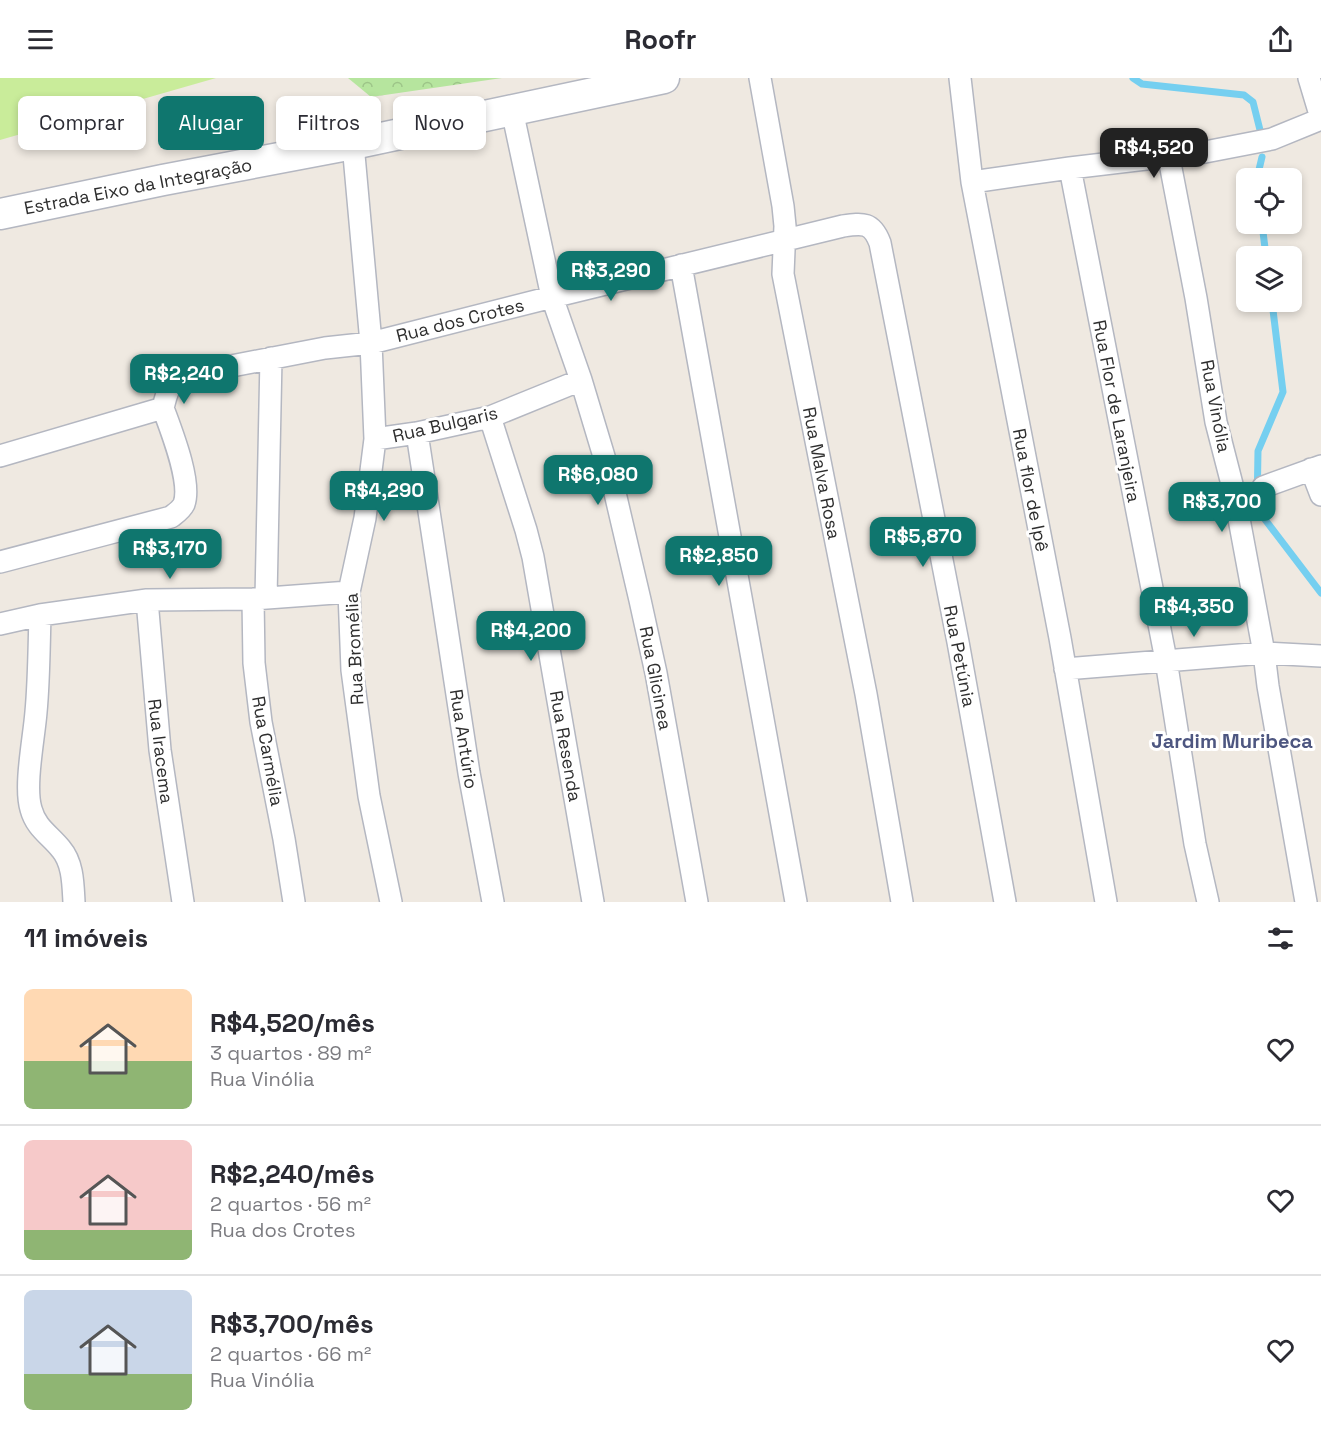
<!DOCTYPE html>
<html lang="pt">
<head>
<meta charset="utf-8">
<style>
  body { margin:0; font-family:"Space Grotesk",sans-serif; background:#f2f2f3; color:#2b2b33; height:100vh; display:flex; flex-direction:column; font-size:22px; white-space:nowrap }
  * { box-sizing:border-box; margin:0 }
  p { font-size:20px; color:#7c7c81 }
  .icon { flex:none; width:33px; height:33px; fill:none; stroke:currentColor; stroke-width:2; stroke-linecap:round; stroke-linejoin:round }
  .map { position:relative; height:824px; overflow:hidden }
  .side { display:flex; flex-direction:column; background:#fff; flex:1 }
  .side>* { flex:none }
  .hud { position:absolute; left:18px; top:18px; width:600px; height:54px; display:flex; gap:12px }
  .tools { position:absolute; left:1236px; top:90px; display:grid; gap:12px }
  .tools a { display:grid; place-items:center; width:66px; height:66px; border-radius:9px; background:#fff; box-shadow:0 3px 9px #0003; font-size:30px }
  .price { position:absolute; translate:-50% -51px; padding:0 14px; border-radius:12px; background:#0f766e; color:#fff; font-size:20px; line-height:39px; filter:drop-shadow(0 2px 3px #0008) }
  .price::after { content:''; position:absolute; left:50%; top:36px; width:18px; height:14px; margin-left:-9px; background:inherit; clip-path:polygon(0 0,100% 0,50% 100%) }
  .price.selected { background:#222; color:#fff }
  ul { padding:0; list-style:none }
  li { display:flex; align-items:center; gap:18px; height:150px; padding:0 24px }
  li+li { border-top:2px solid #e1e1e2 }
  li span { display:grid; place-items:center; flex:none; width:168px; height:120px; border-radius:9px; color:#555 }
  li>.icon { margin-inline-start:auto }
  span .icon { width:72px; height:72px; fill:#fffc; stroke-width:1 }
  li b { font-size:26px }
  h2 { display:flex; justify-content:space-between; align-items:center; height:72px; padding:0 24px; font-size:26px }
  .tag { padding:0 21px; border-radius:9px; background:#fff; box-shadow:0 3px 9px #0003; font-size:21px; line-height:54px }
  .tag.selected { background:#0f766e; color:#fff }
  header { display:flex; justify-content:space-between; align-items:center; height:78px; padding:0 24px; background:#fff; font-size:27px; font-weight:700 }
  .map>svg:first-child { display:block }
  .forest { fill:url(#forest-crowns) }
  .pitch { fill:#c9ec9a }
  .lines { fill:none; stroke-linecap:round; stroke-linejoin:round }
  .stream { stroke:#75cff0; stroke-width:7 }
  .street-casing { stroke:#b4b7c1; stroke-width:24 }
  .secondary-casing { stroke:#b4b7c1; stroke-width:33 }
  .street { stroke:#fff; stroke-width:21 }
  .secondary { stroke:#fff; stroke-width:30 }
  .labels { text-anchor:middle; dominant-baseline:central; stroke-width:6; stroke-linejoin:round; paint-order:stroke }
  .street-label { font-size:18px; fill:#2e2e2e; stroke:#fff }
  .neighbourhood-label { font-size:20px; font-weight:bold; fill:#4d5680; stroke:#fff }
</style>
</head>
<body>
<header><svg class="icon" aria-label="menu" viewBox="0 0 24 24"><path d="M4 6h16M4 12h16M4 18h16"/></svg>Roofr<svg class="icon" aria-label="share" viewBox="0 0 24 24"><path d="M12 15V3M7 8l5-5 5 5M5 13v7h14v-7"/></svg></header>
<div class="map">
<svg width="1321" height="824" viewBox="0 0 1321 824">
  <defs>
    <pattern id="forest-crowns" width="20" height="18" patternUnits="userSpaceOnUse" patternTransform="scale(1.5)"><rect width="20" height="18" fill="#b6e59e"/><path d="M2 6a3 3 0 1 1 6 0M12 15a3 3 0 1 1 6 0" fill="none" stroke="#9dc588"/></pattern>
  </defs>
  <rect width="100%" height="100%" fill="#efe9e1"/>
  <path class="forest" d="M348 0H502L371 19Z"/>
  <path class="pitch" d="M0 0H216L0 62Z"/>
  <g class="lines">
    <path class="stream" d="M1133 0 1142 6 1244 17 1253 24 1260 52
      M1257 100 1262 79
      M1262 146 1266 178
      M1272 224 1283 314 1258 373 1257 431 1321 515"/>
    <g class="street-casing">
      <path id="street" d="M760 0 783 128 785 148 783 196 866 616 902 824
        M960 0 972 104 1060 560 1106 824
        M1309 0 1321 40
        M512 32 552 219 581 302 615 415 640 522 656 595 697 824
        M353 66 371 265 375 361 365 440 349 514 352 592 369 718 391 824
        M1169 80 1196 220 1216 344 1234 414 1264 575 1268 608 1306 824
        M1070 90 1166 582 1195 766 1208 824
        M972 104 1070 90 1205 74 1272 61 1321 41
        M681 187 796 824
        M490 339 526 452 533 479 593 824
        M417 355 469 695 493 824
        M375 361 417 355 490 339 581 302
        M0 378 163 330C167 313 169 305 185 297L325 270 371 265 552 219 843 148C863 145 872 144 880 165L958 564 1005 824
        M1311 391 1321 417
        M1263 409 1321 388
        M0 484 171 439C176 435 181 432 184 426 192 404 171 352 163 330
        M266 520 271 280
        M253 521 254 585 261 644 284 761 294 824
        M147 522 160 672 183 824
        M40 537C39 569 39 602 36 634 34 660 24 708 31 731 36 750 50 757 61 771 73 785 73 806 74 824
        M0 546 40 537 147 522 253 521 349 514
        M1065 591 1264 575 1321 578"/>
    </g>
    <g class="secondary-casing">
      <path id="secondary" d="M0 136 163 102 353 66 664 0"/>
    </g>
    <use href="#street" class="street"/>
    <use href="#secondary" class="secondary"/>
  </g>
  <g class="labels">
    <g class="street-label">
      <text transform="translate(138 108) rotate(-11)">Estrada Eixo da Integração</text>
      <text transform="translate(460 242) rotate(-14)">Rua dos Crotes</text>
      <text transform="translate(1216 328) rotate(79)">Rua Vinólia</text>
      <text transform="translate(1117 333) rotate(79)">Rua Flor de Laranjeira</text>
      <text transform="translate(445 346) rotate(-13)">Rua Bulgaris</text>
      <text transform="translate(822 395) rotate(79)">Rua Malva Rosa</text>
      <text transform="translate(1031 412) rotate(79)">Rua flor de Ipê</text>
      <text transform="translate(354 571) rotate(-93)">Rua Bromélia</text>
      <text transform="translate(960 578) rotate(79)">Rua Petúnia</text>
      <text transform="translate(656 600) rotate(79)">Rua Glicinea</text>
      <text transform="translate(464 661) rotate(81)">Rua Antúrio</text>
      <text transform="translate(566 668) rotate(80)">Rua Resenda</text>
      <text transform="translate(161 673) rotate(83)">Rua Iracema</text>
      <text transform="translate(268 673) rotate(80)">Rua Carmélia</text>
    </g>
    <g class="neighbourhood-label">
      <text x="1232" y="663">Jardim Muribeca</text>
    </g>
  </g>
</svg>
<div class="tools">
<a><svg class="icon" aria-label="locate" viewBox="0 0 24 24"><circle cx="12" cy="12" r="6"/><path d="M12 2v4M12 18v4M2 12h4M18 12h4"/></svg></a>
<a><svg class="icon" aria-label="layers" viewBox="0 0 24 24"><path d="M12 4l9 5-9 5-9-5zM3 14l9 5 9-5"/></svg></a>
</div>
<b class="price selected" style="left:1154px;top:101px">R$4,520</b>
<b class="price" style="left:611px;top:224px">R$3,290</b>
<b class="price" style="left:184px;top:327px">R$2,240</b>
<b class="price" style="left:598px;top:428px">R$6,080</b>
<b class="price" style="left:384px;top:444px">R$4,290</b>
<b class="price" style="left:1222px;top:455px">R$3,700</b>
<b class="price" style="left:923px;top:490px">R$5,870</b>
<b class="price" style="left:170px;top:502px">R$3,170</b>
<b class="price" style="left:719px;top:509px">R$2,850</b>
<b class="price" style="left:1194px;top:560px">R$4,350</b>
<b class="price" style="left:531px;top:584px">R$4,200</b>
<div class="hud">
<a class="tag">Comprar</a>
<a class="tag selected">Alugar</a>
<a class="tag">Filtros</a>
<a class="tag">Novo</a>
</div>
</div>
<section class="side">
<h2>11 imóveis<svg class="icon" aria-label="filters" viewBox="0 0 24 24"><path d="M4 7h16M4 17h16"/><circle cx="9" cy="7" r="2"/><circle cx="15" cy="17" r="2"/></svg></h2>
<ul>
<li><span style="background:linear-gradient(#ffd9b3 60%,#8fb573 0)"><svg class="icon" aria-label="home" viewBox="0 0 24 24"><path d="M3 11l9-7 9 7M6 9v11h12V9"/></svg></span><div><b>R$4,520/mês</b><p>3 quartos · 89 m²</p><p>Rua Vinólia</p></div><svg class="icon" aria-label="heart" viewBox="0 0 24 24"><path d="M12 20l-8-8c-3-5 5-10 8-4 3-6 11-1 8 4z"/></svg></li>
<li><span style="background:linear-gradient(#f6c9c9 75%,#8fb573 0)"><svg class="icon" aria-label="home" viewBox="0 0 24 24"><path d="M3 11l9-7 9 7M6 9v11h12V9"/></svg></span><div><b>R$2,240/mês</b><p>2 quartos · 56 m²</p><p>Rua dos Crotes</p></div><svg class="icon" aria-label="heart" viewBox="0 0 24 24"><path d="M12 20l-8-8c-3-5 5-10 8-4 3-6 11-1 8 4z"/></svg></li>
<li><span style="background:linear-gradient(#c9d6e8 70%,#8fb573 0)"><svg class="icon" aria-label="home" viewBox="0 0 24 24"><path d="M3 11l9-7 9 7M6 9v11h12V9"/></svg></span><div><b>R$3,700/mês</b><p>2 quartos · 66 m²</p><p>Rua Vinólia</p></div><svg class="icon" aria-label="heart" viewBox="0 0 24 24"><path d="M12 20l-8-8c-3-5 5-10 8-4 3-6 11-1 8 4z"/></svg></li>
</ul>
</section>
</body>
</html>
